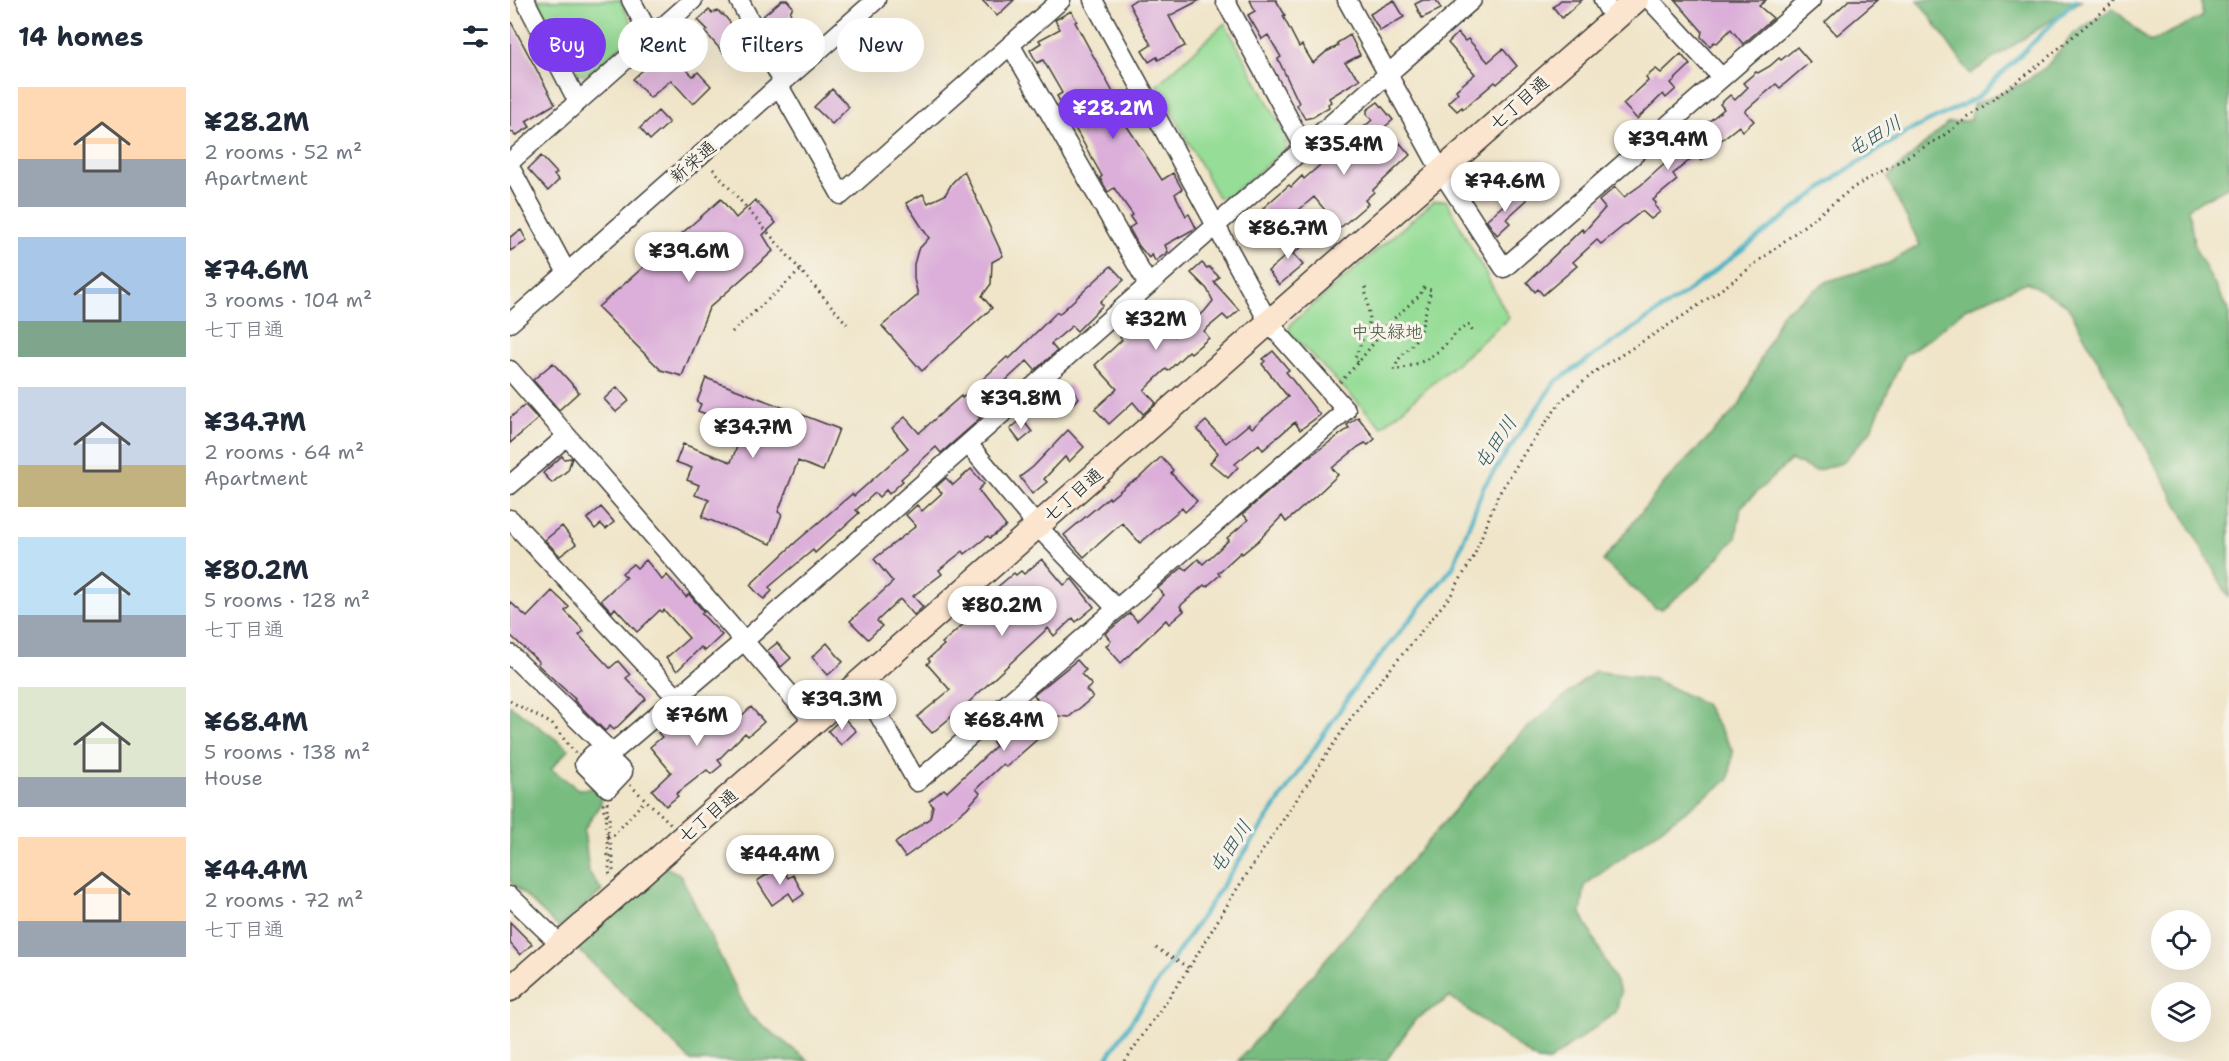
<!DOCTYPE html>
<html lang="en">
<head>
<meta charset="utf-8">
<style>
  body { margin:0; font-family:"Shantell Sans","Klee One",sans-serif; background:#f6f6f7; color:#1f2937; height:100vh; display:flex; flex-direction:column; font-size:22px; white-space:nowrap }
  * { box-sizing:border-box; margin:0 }
  p { font-size:20px; color:#747a83 }
  .icon { flex:none; width:33px; height:33px; fill:none; stroke:currentColor; stroke-width:2; stroke-linecap:round; stroke-linejoin:round }
  .map { position:relative; flex:1; overflow:hidden }
  .drawer { display:flex; flex-direction:column; background:#fff; width:510px }
  .drawer>* { flex:none }
  .hud { position:absolute; left:18px; top:18px; width:570px; height:54px; display:flex; gap:12px }
  .buttons { position:absolute; left:1641px; top:910px; display:grid; gap:12px }
  .buttons a { display:grid; place-items:center; width:60px; height:60px; border-radius:50%; background:#fff; box-shadow:0 6px 24px #0002; font-size:30px }
  .price { position:absolute; translate:-50% -51px; padding:0 14px; border-radius:21px; background:#fff; color:#222; font-size:20px; line-height:39px; filter:drop-shadow(0 2px 3px #0008) }
  .price::after { content:''; position:absolute; left:50%; top:36px; width:18px; height:14px; margin-left:-9px; background:inherit; clip-path:polygon(0 0,100% 0,50% 100%) }
  .price.current { background:#7c3aed; color:#fff }
  ul { padding:0; list-style:none }
  li { display:flex; align-items:center; gap:18px; height:150px; padding:0 18px }
  li span { display:grid; place-items:center; flex:none; width:168px; height:120px; border-radius:0px; color:#555 }
  li>.icon { margin-inline-start:auto }
  span .icon { width:72px; height:72px; fill:#fffc; stroke-width:1 }
  li b { font-size:26px }
  h2 { display:flex; justify-content:space-between; align-items:center; height:72px; padding:0 18px; font-size:26px }
  .pill { padding:0 21px; border-radius:27px; background:#fff; box-shadow:0 6px 24px #0002; font-size:21px; line-height:54px }
  .pill.current { background:#7c3aed; color:#fff }
  main { display:flex; flex:1; min-height:0 }
  .map>svg:first-child { display:block }
  .green { fill:#96dd97; stroke:#597c5a; stroke-width:1.5 }
  .forest { fill:#78bc80; stroke:#4a6c4e; stroke-width:1.5 }
  .lines { fill:none; stroke-linecap:round; stroke-linejoin:round }
  .stream { stroke:#48b2c5; stroke-width:4.5 }
  .building { fill:#dbafd9 }
  .street-casing { stroke:#3c3a36; stroke-width:21 }
  .secondary-casing { stroke:#3c3a36; stroke-width:27 }
  .path { stroke:#3c3a36; stroke-width:3; stroke-dasharray:1.5 4.5; stroke-linecap:butt }
  .street { stroke:#fff; stroke-width:18 }
  .secondary { stroke:#fce5cf; stroke-width:24 }
  .labels { text-anchor:middle; dominant-baseline:central; stroke-width:6; stroke-linejoin:round; paint-order:stroke }
  .street-label { font-size:18px; fill:#1c1c1c; stroke:#f7f3e8 }
  .park-label { font-size:18px; fill:#415641; stroke:#f7f3e8 }
  .water-label { font-size:20px; font-style:italic; fill:#2e5860; stroke:#f7f3e8 }
</style>
</head>
<body>
<main>
<section class="drawer">
<h2>14 homes<svg class="icon" aria-label="filters" viewBox="0 0 24 24"><path d="M4 7h16M4 17h16"/><circle cx="9" cy="7" r="2"/><circle cx="15" cy="17" r="2"/></svg></h2>
<ul>
<li><span style="background:linear-gradient(#ffd9b3 60%,#9aa5b1 0)"><svg class="icon" aria-label="home" viewBox="0 0 24 24"><path d="M3 11l9-7 9 7M6 9v11h12V9"/></svg></span><div><b>¥28.2M</b><p>2 rooms · 52 m²</p><p>Apartment</p></div></li>
<li><span style="background:linear-gradient(#a9c7e8 70%,#7fa58c 0)"><svg class="icon" aria-label="home" viewBox="0 0 24 24"><path d="M3 11l9-7 9 7M6 9v11h12V9"/></svg></span><div><b>¥74.6M</b><p>3 rooms · 104 m²</p><p>七丁目通</p></div></li>
<li><span style="background:linear-gradient(#c9d6e8 65%,#c2b280 0)"><svg class="icon" aria-label="home" viewBox="0 0 24 24"><path d="M3 11l9-7 9 7M6 9v11h12V9"/></svg></span><div><b>¥34.7M</b><p>2 rooms · 64 m²</p><p>Apartment</p></div></li>
<li><span style="background:linear-gradient(#bfe0f5 65%,#9aa5b1 0)"><svg class="icon" aria-label="home" viewBox="0 0 24 24"><path d="M3 11l9-7 9 7M6 9v11h12V9"/></svg></span><div><b>¥80.2M</b><p>5 rooms · 128 m²</p><p>七丁目通</p></div></li>
<li><span style="background:linear-gradient(#dfe7d0 75%,#9aa5b1 0)"><svg class="icon" aria-label="home" viewBox="0 0 24 24"><path d="M3 11l9-7 9 7M6 9v11h12V9"/></svg></span><div><b>¥68.4M</b><p>5 rooms · 138 m²</p><p>House</p></div></li>
<li><span style="background:linear-gradient(#ffd9b3 70%,#9aa5b1 0)"><svg class="icon" aria-label="home" viewBox="0 0 24 24"><path d="M3 11l9-7 9 7M6 9v11h12V9"/></svg></span><div><b>¥44.4M</b><p>2 rooms · 72 m²</p><p>七丁目通</p></div></li>
</ul>
</section>
<div class="map">
<svg width="1719" height="1061" viewBox="0 0 1719 1061">
  <rect width="100%" height="100%" fill="#f7f3e8"/>
  <filter id="ink" filterUnits="userSpaceOnUse"><feTurbulence type="fractalNoise" baseFrequency=".0167" numOctaves="2"/><feDisplacementMap in="SourceGraphic" scale="12" xChannelSelector="R" yChannelSelector="G"/><feConvolveMatrix kernelMatrix="1 2 1 2 8 2 1 2 1" color-interpolation-filters="sRGB"/></filter>
  <filter id="wash" filterUnits="userSpaceOnUse"><feTurbulence type="fractalNoise" baseFrequency=".008" numOctaves="4" result="noise"/><feDisplacementMap in="SourceGraphic" scale="24" xChannelSelector="R" yChannelSelector="G"/><feGaussianBlur stdDeviation="1.35" result="paint"/><feColorMatrix in="noise" values="0 0 0 0 0 0 0 0 0 0 0 0 0 0 0 0 0 1.4 0 .05"/><feComposite in="paint" operator="in"/></filter>
  <g filter="url(#wash)">
    <rect width="100%" height="100%" fill="#f0e5c9"/>
    <path class="green" d="M28 0H110L125 29 123 36 75 76 66 72Z
      M715 23 777 138 774 151 717 198 708 197 647 85Z
      M936 200 999 318 872 427 778 331 782 323 924 201Z"/>
    <path class="forest" d="M1408 0H1572L1460 74Z
      M1692 0H1719V186L1678 208 1685 248 1719 312V598L1557 305 1517 282 1455 309 1419 339 1394 355 1360 432 1332 463 1305 471 1281 460 1231 507 1226 538 1189 579 1152 609 1145 608 1093 561 1155 482 1229 406 1272 313 1318 281 1379 263 1410 245 1377 178 1438 123 1461 120 1463 105 1511 84 1536 67 1563 34 1603 8 1640 42 1692 17Z
      M1085 671 1144 679 1195 704 1223 751 1219 779 1075 885 1071 913 1111 992 1106 1012 1039 1061H1028L940 997 905 1020 876 1061H728L1010 734Z
      M0 705 59 749 41 769 68 789 89 788 91 803 74 830 79 872 92 891 49 928 0 881Z
      M153 866 170 874 239 1015 299 1061H181L63 944Z"/>
    <g class="lines">
      <path class="stream" d="M595 1061 848 683 943 567 974 486 1045 382 1177 292 1329 175 1397 132 1467 98 1566 0"/>
    </g>
    <g id="blocks">
      <path class="building" d="M272 0H277L283 7 280 12 281 15 268 27 261 20 253 16Z
        M472 0H504L487 16Z
        M625 0H690L659 16 675 46 648 60 647 57 639 62 632 51 641 45 619 4Z
        M740 0H766L775 15 773 16 789 47 792 45 803 63 816 52 828 46 827 43 840 35 850 55 835 63 850 79 819 98 821 102 818 104 819 107 803 117 795 119 787 105 789 103 768 59 771 57 758 35 752 39 738 15 745 11Z
        M884 0 894 17 870 31 860 14Z
        M913 0H926L931 9 912 18 905 4Z
        M1051 0H1072L1052 18 1043 7Z
        M1165 0H1256L1249 6 1263 18 1233 44 1221 29 1207 43 1204 42 1200 46 1191 37 1192 31Z
        M1339 0H1368L1327 35 1315 22Z
        M199 10 202 13 208 11 212 15 213 14 242 49 224 65 195 32 198 30 188 20Z
        M561 11 567 21 565 22 605 96 610 93 617 105 613 107 616 114 611 117 652 180 663 173 672 189 665 194 676 216 679 214 686 228 655 245 658 252 645 261 642 254 639 258 629 246 619 228 625 224 620 217 623 215 604 188 598 192 590 178 592 176 547 96 552 93 533 60 527 63 520 50 531 43 529 40 550 29 545 20Z
        M0 20 45 104 16 121 20 127 5 136 3 132 0 133Z
        M948 33 955 41 958 39 978 62 993 49 1007 66 987 84 985 82 953 109 952 107 947 111 938 102 948 93 946 90 965 74 938 43Z
        M150 44 183 76 188 72 201 86 183 104 161 80 140 98 123 79 148 56 145 49Z
        M1287 47 1300 62 1270 88 1266 84 1235 111 1244 121 1233 131 1229 126 1205 145 1206 147 1191 161 1186 155 1163 174 1167 180 1143 200 1146 203 1145 206 1150 212 1141 219 1132 211 1091 244 1087 240 1063 262 1067 266 1033 295 1028 289 1025 292 1017 282 1072 229 1074 232 1095 208 1089 201 1105 187 1114 197 1131 185 1158 161 1154 156 1169 142 1171 144 1214 109 1210 104 1220 95 1225 100 1238 87 1233 83 1246 72 1248 73 1260 66 1269 58 1271 60Z
        M1171 54 1180 65 1161 83 1166 89 1156 98 1153 94 1127 119 1113 104 1138 81 1136 77 1146 69 1151 73Z
        M322 89 339 107 322 124 304 107Z
        M868 102 883 120 864 136 879 153 890 143 900 155 863 190 864 192 855 200 858 204 830 228 804 197 769 227 753 208 779 185 781 187 792 176 794 179 862 120 857 115V110Z
        M148 111 159 123 140 140 130 128Z
        M31 156 47 173 44 175 49 180 38 191 18 169Z
        M454 171 493 256 482 262 481 284 472 296 482 308 412 371 372 326 408 295 404 279V264L408 250 419 238 396 203 413 194 418 203 435 195 442 183Z
        M1009 192 1017 200 996 219 1000 223 987 235 976 220Z
        M211 199 226 218 245 200 266 223 253 235 263 251 199 308 172 376 151 370 88 307Z
        M11 230 17 241 0 251V237Z
        M785 232 795 244 783 254 793 265 769 285 758 271 779 253 771 245Z
        M692 263 697 268 699 267 709 277 704 282 729 310 718 320 713 315 694 331 699 338 681 353 679 351 658 371 656 369 634 390 646 403 633 414 623 402 599 424 585 409 607 389 585 365 612 340 610 337 637 311 664 336 694 312 703 301 697 289 681 273Z
        M601 266 614 280 590 302 593 305 567 331 562 326 541 344 547 351 525 370 517 361 464 410 470 418 463 425 431 453 426 447 391 479 393 481 379 494 376 490 369 497 365 493 346 510 349 513 328 532 305 553 303 550 259 587 262 591 254 599 250 596 240 585 287 541 342 494 344 496 398 448 382 428 395 417 409 433 451 396 452 398 497 357 499 359 547 312 549 314Z
        M763 351 779 370 776 372 810 415 790 430 785 422 753 450 749 444 725 464 728 467 718 478 700 463 708 453 687 429 696 421 716 443 739 424 742 428 778 397 752 364 755 361 753 359Z
        M43 363 69 392 49 410 23 380Z
        M196 378 329 429 313 471 288 461 268 512 272 514 261 544 192 517 199 500 185 495 189 485 177 480 182 468 166 462 173 444 221 462 230 439 192 424 196 414 188 411 191 404 187 402Z
        M559 384 569 398 556 410 544 398Z
        M107 387 119 401 106 412 94 399Z
        M15 405 28 419 0 443V418Z
        M848 417 865 439 858 445 855 443 848 447 822 468 828 475 810 492 776 522 772 516 748 541 732 554 731 552 708 573 710 575 696 587 694 585 670 606 674 611 659 624 656 620 611 663 596 646 601 641 595 634 620 613 627 621 654 595 648 588 673 567 676 570 688 559 693 564 719 540 717 538 738 520 733 514 796 459 839 428 837 425Z
        M512 419 522 432 510 442 500 429Z
        M558 430 574 447 559 462 555 457 534 479 537 482 522 494 510 477 523 467Z
        M52 456 54 459 62 458 58 470 42 483 33 473Z
        M651 457 663 470 661 473 687 501 675 512 672 508 630 543 612 523 574 557 554 535 599 497 600 499 618 484 628 479Z
        M461 469 474 484 468 490 496 526 480 538 478 536 455 554 453 551 429 570 432 574 403 596 413 607 404 615 390 599 367 621 372 626 358 639 340 621 383 582 364 559 406 526 396 515 407 505 412 511 432 493 426 487 436 478 443 485Z
        M91 507 104 522 96 529 91 524 85 529 77 519Z
        M52 526 66 544 50 556 35 540Z
        M532 559 554 585 562 579 584 607 566 622 563 618 544 636 538 628 459 702 422 733 407 717 440 690 417 664 420 661 418 659 434 645 432 643 463 616 469 622 488 604 485 601 491 596 485 589 504 573 506 575 511 571 514 574Z
        M136 560 152 580 157 575 176 597 179 594 194 612 191 613 212 635 195 651 191 647 167 671 156 658 179 638 154 610 152 612 150 610 127 632 105 608 102 612 91 600 116 577 112 573 123 564 127 568Z
        M42 591 59 607 55 611 74 631 69 635 100 668 108 661 120 675 116 678 136 699 104 730 100 726 95 731 64 700 65 699 27 664 29 662 0 635V602L17 617Z
        M267 643 281 658 271 667 257 651Z
        M317 643 333 662 318 675 302 657Z
        M567 660 576 670 571 674 582 685 576 690 583 697 559 717 547 716 529 734 531 736 496 767 493 764 466 789 470 793 457 808 423 837 395 857 385 843 420 818 423 806 419 801 434 789 437 792 486 746 483 742 487 739 484 736 492 728 490 725 503 715 509 721 529 702 524 695Z
        M192 700 218 728 241 707 254 722 238 736 235 733 208 760 212 765 201 774 197 770 166 794 168 796 156 806 142 790 161 772 140 747 152 737 148 733 157 725 161 730 182 712 180 710Z
        M333 717 346 731 331 745 318 731Z
        M270 866 278 878 283 875 294 894 284 901 279 893 262 905 247 881Z
        M0 922 22 944 10 955 0 943Z"/>
    </g>
  </g>
  <g filter="url(#ink)">
    <use href="#blocks" fill-opacity="0" stroke="#3c3a36" stroke-width="1.5"/>
    <g class="lines">
      <g class="street-casing">
        <path id="street" d="M15 0 68 102
          M121 0 141 37
          M229 0 273 82
          M715 0 794 147
          M837 0 931 171 994 268 1301 0
          M1093 0 1104 19
          M1140 0 1212 78
          M501 46 638 284
          M269 86 331 195 551 0
          M0 162 183 0
          M0 167 57 273
          M0 323 366 0
          M0 370 304 722
          M458 444 528 527 607 609
          M0 485 57 436
          M0 519 167 698
          M0 654 102 753 242 634 962 0
          M350 682 407 782 836 410 759 323 583 0
          M83 754 100 771 106 765 113 772 98 788 74 764Z
          M0 896 51 945"/>
      </g>
      <g class="secondary-casing">
        <path id="secondary" d="M0 989 1126 0"/>
      </g>
      <path class="path" d="M203 169 337 324
        M855 287 860 320 845 358 848 363 880 322 910 295 914 288 921 290C916 307 914 328 904 342 895 354 890 353 884 370 902 367 920 360 933 347 942 339 947 329 959 325L963 332
        M222 332 291 270
        M830 382 848 363
        M0 701 42 724 65 753
        M120 785 161 824
        M97 802C98 811 94 820 96 830 98 838 103 844 101 853 100 861 98 867 100 876
        M93 803 94 811 99 814C100 829 96 839 98 855L103 858V873
        M97 835H104L135 800
        M646 948 679 968
        M615 1061 679 968 725 892 845 712 941 595 964 556 987 497 1015 452 1052 400 1086 371 1176 314 1223 281 1344 187 1430 138 1520 72 1607 0"/>
      <use href="#street" class="street"/>
      <use href="#secondary" class="secondary"/>
    </g>
  </g>
  <g class="labels">
    <g class="street-label">
      <text transform="translate(1009 103) rotate(-41)">七丁目通</text>
      <text transform="translate(183 162) rotate(-41)">新栄通</text>
      <text transform="translate(563 495) rotate(-41)">七丁目通</text>
      <text transform="translate(198 816) rotate(-41)">七丁目通</text>
    </g>
    <g class="park-label">
      <text x="877" y="332">中央緑地</text>
    </g>
    <g class="water-label">
      <text transform="translate(1364 136) rotate(-31)">屯田川</text>
      <text transform="translate(985 443) rotate(-56)">屯田川</text>
      <text transform="translate(720 847) rotate(-56)">屯田川</text>
    </g>
  </g>
</svg>
<div class="buttons">
<a><svg class="icon" aria-label="locate" viewBox="0 0 24 24"><circle cx="12" cy="12" r="6"/><path d="M12 2v4M12 18v4M2 12h4M18 12h4"/></svg></a>
<a><svg class="icon" aria-label="layers" viewBox="0 0 24 24"><path d="M12 4l9 5-9 5-9-5zM3 14l9 5 9-5"/></svg></a>
</div>
<b class="price current" style="left:603px;top:140px">¥28.2M</b>
<b class="price" style="left:1158px;top:171px">¥39.4M</b>
<b class="price" style="left:834px;top:176px">¥35.4M</b>
<b class="price" style="left:995px;top:213px">¥74.6M</b>
<b class="price" style="left:778px;top:260px">¥86.7M</b>
<b class="price" style="left:179px;top:283px">¥39.6M</b>
<b class="price" style="left:646px;top:351px">¥32M</b>
<b class="price" style="left:511px;top:430px">¥39.8M</b>
<b class="price" style="left:243px;top:459px">¥34.7M</b>
<b class="price" style="left:492px;top:637px">¥80.2M</b>
<b class="price" style="left:332px;top:731px">¥39.3M</b>
<b class="price" style="left:187px;top:747px">¥76M</b>
<b class="price" style="left:494px;top:752px">¥68.4M</b>
<b class="price" style="left:270px;top:886px">¥44.4M</b>
<div class="hud">
<a class="pill current">Buy</a>
<a class="pill">Rent</a>
<a class="pill">Filters</a>
<a class="pill">New</a>
</div>
</div>
</main>
</body>
</html>
